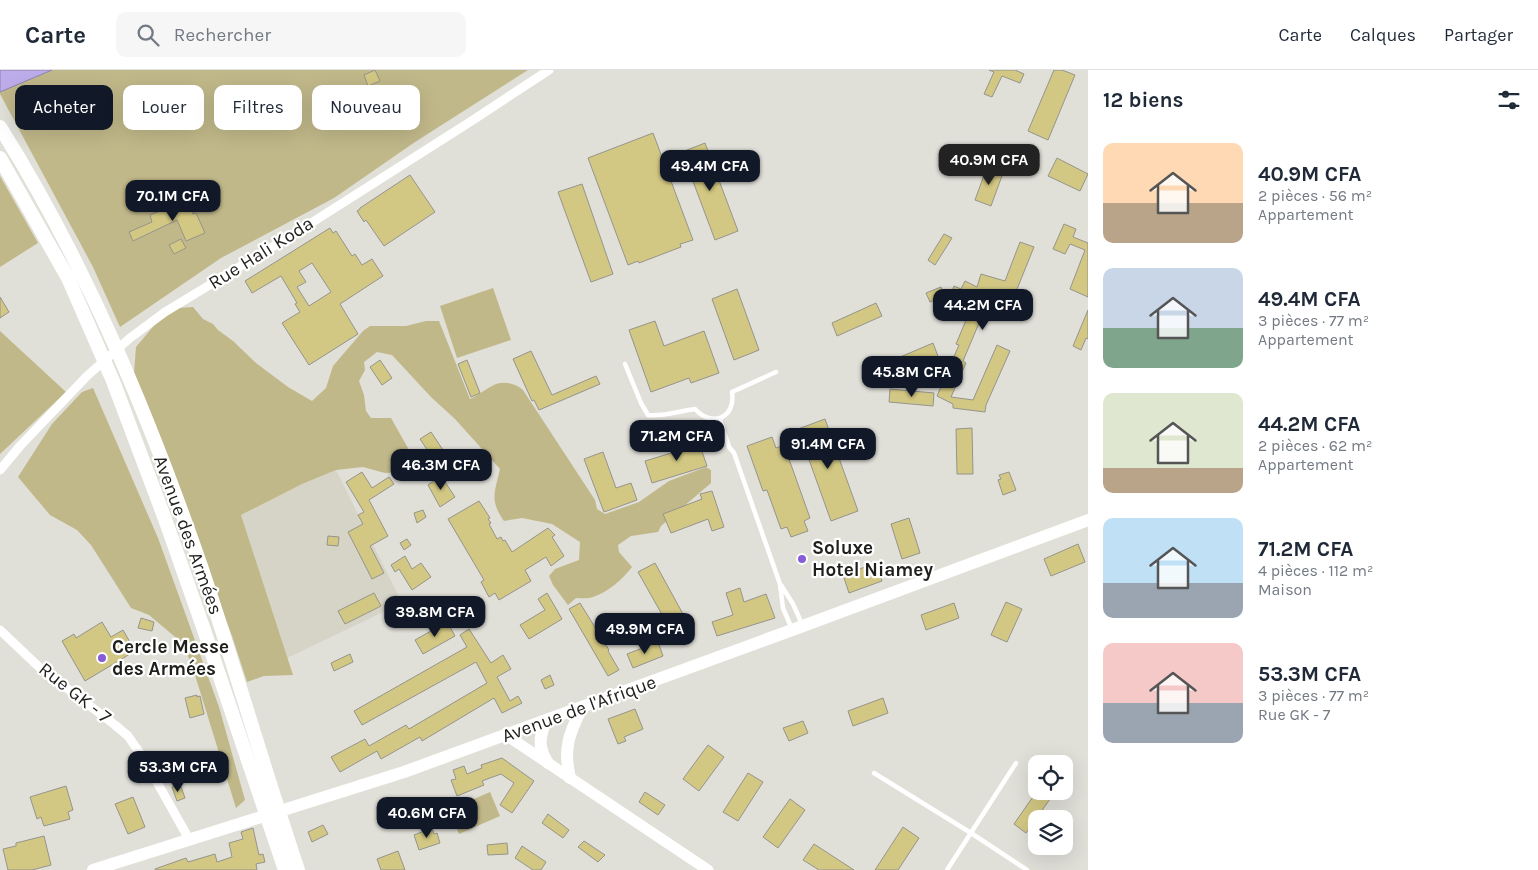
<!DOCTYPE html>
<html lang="fr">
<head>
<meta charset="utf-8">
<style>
  body { margin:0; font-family:Karla,sans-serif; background:#f6f6f7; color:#1f2937; height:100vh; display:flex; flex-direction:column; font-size:19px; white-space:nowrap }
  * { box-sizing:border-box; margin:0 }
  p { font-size:16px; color:#747a83 }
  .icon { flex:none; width:28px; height:28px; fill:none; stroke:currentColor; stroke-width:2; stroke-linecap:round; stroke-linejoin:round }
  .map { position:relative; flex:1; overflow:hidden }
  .side { display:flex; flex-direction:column; background:#fff; width:450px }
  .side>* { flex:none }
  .top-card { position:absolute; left:15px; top:15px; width:475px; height:45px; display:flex; gap:10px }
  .fabs { position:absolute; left:1028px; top:685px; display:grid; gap:10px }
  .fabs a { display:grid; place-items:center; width:45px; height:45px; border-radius:10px; background:#fff; box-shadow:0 5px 20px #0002; font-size:25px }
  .price { position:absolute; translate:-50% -42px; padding:0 11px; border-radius:10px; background:#111827; color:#fff; font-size:16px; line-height:32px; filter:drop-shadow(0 1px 2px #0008) }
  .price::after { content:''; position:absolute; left:50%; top:30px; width:15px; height:11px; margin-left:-8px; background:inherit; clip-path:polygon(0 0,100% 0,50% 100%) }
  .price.on { background:#222; color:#fff }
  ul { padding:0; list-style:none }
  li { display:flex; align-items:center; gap:15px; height:125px; padding:0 15px }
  li span { display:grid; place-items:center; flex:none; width:140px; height:100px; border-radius:10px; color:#555 }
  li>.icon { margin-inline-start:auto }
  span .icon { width:60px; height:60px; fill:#fffc; stroke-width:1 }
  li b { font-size:21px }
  h2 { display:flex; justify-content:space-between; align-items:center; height:60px; padding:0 15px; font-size:21px }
  .tag { padding:0 18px; border-radius:10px; background:#fff; box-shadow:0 5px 20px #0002; font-size:18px; line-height:45px }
  .tag.on { background:#111827; color:#fff }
  header { display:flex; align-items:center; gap:30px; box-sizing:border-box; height:70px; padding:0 25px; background:#fff; border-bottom:1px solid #e0e1e3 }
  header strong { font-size:24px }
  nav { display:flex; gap:28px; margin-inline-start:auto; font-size:18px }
  .search { width:350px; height:45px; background:#f6f6f7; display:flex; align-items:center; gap:12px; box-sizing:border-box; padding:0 18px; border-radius:10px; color:#747a83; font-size:19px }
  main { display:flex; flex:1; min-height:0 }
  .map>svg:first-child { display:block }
  .built { fill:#d6d4c6 }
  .green { fill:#c0b889 }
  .water { fill:#bcacea; stroke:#8d82ac }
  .building { fill:#d3c883; stroke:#95948d; fill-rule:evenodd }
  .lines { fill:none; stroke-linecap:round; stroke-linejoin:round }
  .service { stroke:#fff; stroke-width:4.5 }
  .minor { stroke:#fff; stroke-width:9 }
  .tertiary { stroke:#fff; stroke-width:11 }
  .secondary { stroke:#fff; stroke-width:12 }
  .trunk { stroke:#fff; stroke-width:14 }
  .poi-dot { fill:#865dd7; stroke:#fff; stroke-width:2 }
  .labels { text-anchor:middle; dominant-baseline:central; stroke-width:4.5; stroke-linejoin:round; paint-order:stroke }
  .street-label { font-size:19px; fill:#1f1f1c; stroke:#fff }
  .poi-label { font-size:19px; font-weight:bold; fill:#1f1f1c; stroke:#fff; text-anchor:start }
</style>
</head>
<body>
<header>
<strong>Carte</strong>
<div class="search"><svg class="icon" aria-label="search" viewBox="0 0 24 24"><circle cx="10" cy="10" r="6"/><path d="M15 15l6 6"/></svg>Rechercher</div>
<nav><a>Carte</a><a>Calques</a><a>Partager</a></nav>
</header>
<main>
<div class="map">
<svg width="1088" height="800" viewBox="0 0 1088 800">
  <rect width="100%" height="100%" fill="#e0dfd8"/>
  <path class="built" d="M336 400 402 533 287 588 241 445 302 414Z"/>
  <path class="green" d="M52 0H528L415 72 334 128 221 188 120 257 93 197 0 24V22Z
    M0 106 38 173 0 197Z
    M493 218 511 270 457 288 440 236Z
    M193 237 203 249 213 254 218 260 233 271 256 293 288 317 312 331 326 318 333 296 363 261 370 256H406L426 251H439L470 329C479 325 484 320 492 316 502 310 515 313 523 320L595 430 597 439 605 444 639 432 669 411 706 397 711 400V413L661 456 658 462 631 466 618 475 619 482 632 497C623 509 608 522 593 527 588 529 582 528 576 528L568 535 553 515 549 506 555 499 579 490 580 472 552 454 522 448 504 451C489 430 495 422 500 399L455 349 431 327 392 285 377 282 364 292 365 300 359 311 364 325 366 341 371 348H391L408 378 403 402 385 403 363 397 336 400 302 414 241 445 293 605 264 606 247 612 232 566 134 303 136 277 157 252 177 238Z
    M0 261 66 322 0 384Z
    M93 318 158 468 219 637 245 730 236 738 191 592 180 571 149 545 131 538 91 475 77 460 50 445 18 407 52 354 82 322Z
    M490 722 500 746 459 764 449 740Z"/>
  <path class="water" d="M0 0H52L0 22Z"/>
  <path class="building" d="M375 0 380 11 368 16 364 5Z
    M989 0H1015L1024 4 1020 13 1002 6 992 27 984 24 994 2Z
    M1054 0H1062L1075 5 1048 70 1028 61Z
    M653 63 693 170 680 174 681 177 639 193 638 191 628 195 588 88Z
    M705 73 738 161 715 170 682 82Z
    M1057 88 1088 104 1080 121 1048 106Z
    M987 97 1003 103 991 136 975 130Z
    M410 105 435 142 384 176 366 150 364 152 357 141 360 139V138Z
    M582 114 613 204 591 212 558 122Z
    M187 131 193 144 196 143 205 163 186 171 177 150 133 171 129 162 152 152 150 145 165 139 166 141Z
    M1064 154 1076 159 1073 167 1088 173V227L1070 219 1085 180 1070 174 1065 184 1053 179Z
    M330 158 333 163 336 161 352 186 355 184 362 195 372 189 383 206 340 234 358 264 309 295 282 253 300 242 295 234 297 233 281 206 252 223 245 211ZM312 193 331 222 309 236 297 217 306 212 299 201Z
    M944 164 952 168 935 195 928 190Z
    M181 169 186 178 174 184 169 175Z
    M1020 172 1034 177 1011 234 989 225 982 246 963 291 966 293 951 327 973 330 997 275 1010 281 986 335 985 342 953 338V334L937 326 959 275 956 274 972 236 950 226 954 216 961 219 965 211 977 217 981 204 1005 211Z
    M941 217 944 226 930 232 926 223Z
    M737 219 759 280 734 290 712 229Z
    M0 227 9 242 0 248Z
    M876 233 882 246 837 266 832 253Z
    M1088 240V269L1086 268 1081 280 1073 276Z
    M655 251 664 276 704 261 719 303 691 313 689 308 651 322 629 260Z
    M933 273 939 289 897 307 891 291Z
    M531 281 552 325 596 306 600 314 539 340 534 330 532 331 513 289Z
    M380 290 392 308 382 315 370 297Z
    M467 290 480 323 471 327 458 294Z
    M890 319 934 323 933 336 889 332Z
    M825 349 858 441 831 451 798 359Z
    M972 358 973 404H957L956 359Z
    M431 362 443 380 432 387 420 369Z
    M697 367 707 396 652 413 645 391 681 380 679 372Z
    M772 367 776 378 784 375 810 448 804 451 808 461 791 467 787 457 781 459 767 420 763 421 747 376Z
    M603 382 616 418 631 413 637 430 604 442 584 389Z
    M362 402 372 418 389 407 394 414 369 430 388 466 370 476 384 503 372 509 348 462 363 454 358 445 364 442 346 412Z
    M1009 402 1016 420 1003 425 998 410 1001 409 999 405Z
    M441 406 455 427 440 437 428 415Z
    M712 421 724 457 712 461 708 449 671 463 663 444 702 429 700 424Z
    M479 431 490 448 488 449 491 453 489 454 497 469 501 467 503 471 505 470 512 482 548 458 555 465 552 467 564 486 551 496 546 487 525 500 531 511 499 530 495 523 489 527 481 512 484 510 448 449Z
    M423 440 426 447 417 453 414 443Z
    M909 448 920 483 902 489 891 454Z
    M328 466 339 467 338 476 327 475Z
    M407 469 411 475 404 480 400 473Z
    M1078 474 1085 492 1051 506 1044 489Z
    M405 486 412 499 421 493 431 507 412 520 399 499 395 502 391 495Z
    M655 493 689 555 673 564 638 502Z
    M876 493 882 511 849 523 843 505Z
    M740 518 744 532 766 524 775 548 717 566 712 552 733 545 726 523Z
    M374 523 381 536 345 554 338 541Z
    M547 523 562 549 529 569 520 555 545 540 538 529Z
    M1006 532 1022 539 1007 572 991 565Z
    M580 533 609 580 608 581 619 600 608 606 569 539Z
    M954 533 959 548 926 560 921 545Z
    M141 548 154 552 152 561 138 558Z
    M102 552 111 567 123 560 135 581 85 611 62 571 74 564 76 568Z
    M447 552 455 566 423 584 415 570Z
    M469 559 491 593 503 585 511 599 497 607 510 631 518 626 522 633 502 643 494 628 422 671 420 667 381 689 377 681 340 702 331 687 365 669 369 676 406 655 409 659 487 613 476 592 362 655 354 641 467 577 460 565Z
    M658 572 663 586 633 598 627 584Z
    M350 584 353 592 334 601 331 593Z
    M550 605 554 615 545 619 541 610Z
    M197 625V627L200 626 204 644 190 648 185 628Z
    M883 628 888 643 853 656 848 641Z
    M635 639 643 659 624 667 626 671 618 674 608 649Z
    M803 651 808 663 789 671 783 658Z
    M708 675 724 687 699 721 683 709Z
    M502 688 534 711 512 743 500 735 514 713 501 704 482 711 484 715 457 726 451 710 456 709 453 700 464 696 467 704 482 698 481 695Z
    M748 703 763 712 738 751 723 742Z
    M180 714 185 728 177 731 172 717Z
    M66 716 73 740 68 742 70 749 44 756 41 747 37 749 30 727Z
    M1037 721H1039L1050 729 1026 763 1014 754Z
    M645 722 665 735 658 745 639 732Z
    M133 727 145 757 128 764 115 734Z
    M790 729 805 740 778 778 763 767Z
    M548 744 569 760 563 768 542 753Z
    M323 755 328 764 312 772 308 762Z
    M903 757 919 768 898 800H875Z
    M253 758 259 785 263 784 265 792 256 794 257 800H155V799L186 788 188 792 215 784 217 792 232 787 229 773 243 769 241 762Z
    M432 758 434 764 437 763 440 773 419 780 414 765Z
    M44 766 51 795 32 800H8L3 779 16 776V773Z
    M584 771 605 785 598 792 578 777Z
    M507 773 508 784 488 785 487 775Z
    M814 774 854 800H819L803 790Z
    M522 776 546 792 541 800H533L515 788Z
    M398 781 405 800H381L377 789Z"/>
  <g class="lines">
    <path class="service" d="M625 294 641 333 648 345C662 347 680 341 695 339 712 358 736 348 732 322L776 302
      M720 349 729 377 734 383 780 514 783 538 792 559
      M781 515 793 534 802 554
      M874 703 971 763 1027 800
      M947 800 1016 693"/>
    <path class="minor" d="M0 400 20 376 87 306 130 268 165 242 297 162 473 50 549 0
      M0 560 39 597 115 655 128 666 144 689 189 769"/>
    <path class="tertiary" d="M506 665 708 800"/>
    <path class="secondary" d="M546 651C539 667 538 678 548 693
      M570 708C563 679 569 663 582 638
      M93 800 404 702 803 556 1088 450"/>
    <path class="trunk" d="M0 57C86 194 148 344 201 496 235 597 264 699 298 800
      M0 88 68 208 113 311 165 449 203 557 285 800"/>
  </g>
  <g class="poi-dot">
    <circle cx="802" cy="489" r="5"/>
    <circle cx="102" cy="588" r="5"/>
  </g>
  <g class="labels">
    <g class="street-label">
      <text transform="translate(261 183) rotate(-32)">Rue Hali Koda</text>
      <text transform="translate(188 465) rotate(70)">Avenue des Armées</text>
      <text transform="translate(75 623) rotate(38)">Rue GK - 7</text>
      <text transform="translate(579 639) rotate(-20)">Avenue de l'Afrique</text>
    </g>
    <g class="poi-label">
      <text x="812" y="478">Soluxe<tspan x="812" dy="22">Hotel Niamey</tspan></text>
      <text x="112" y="577">Cercle Messe<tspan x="112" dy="22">des Armées</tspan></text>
    </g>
  </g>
</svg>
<div class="fabs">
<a><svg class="icon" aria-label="locate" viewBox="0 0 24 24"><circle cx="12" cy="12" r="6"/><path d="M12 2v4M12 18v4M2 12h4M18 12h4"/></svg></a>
<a><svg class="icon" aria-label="layers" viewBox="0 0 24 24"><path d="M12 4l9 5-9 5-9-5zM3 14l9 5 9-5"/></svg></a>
</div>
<b class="price on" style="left:989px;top:116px">40.9M CFA</b>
<b class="price" style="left:710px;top:122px">49.4M CFA</b>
<b class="price" style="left:173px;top:152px">70.1M CFA</b>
<b class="price" style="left:983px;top:261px">44.2M CFA</b>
<b class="price" style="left:912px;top:328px">45.8M CFA</b>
<b class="price" style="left:677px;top:392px">71.2M CFA</b>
<b class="price" style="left:828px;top:400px">91.4M CFA</b>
<b class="price" style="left:441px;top:421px">46.3M CFA</b>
<b class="price" style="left:435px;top:568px">39.8M CFA</b>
<b class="price" style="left:645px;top:585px">49.9M CFA</b>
<b class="price" style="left:178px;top:723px">53.3M CFA</b>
<b class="price" style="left:427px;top:769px">40.6M CFA</b>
<div class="top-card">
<a class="tag on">Acheter</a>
<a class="tag">Louer</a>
<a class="tag">Filtres</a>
<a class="tag">Nouveau</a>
</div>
</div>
<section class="side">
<h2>12 biens<svg class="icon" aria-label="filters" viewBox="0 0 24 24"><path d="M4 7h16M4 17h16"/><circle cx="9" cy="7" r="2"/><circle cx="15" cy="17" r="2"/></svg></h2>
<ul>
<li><span style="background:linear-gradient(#ffd9b3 60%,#b9a48a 0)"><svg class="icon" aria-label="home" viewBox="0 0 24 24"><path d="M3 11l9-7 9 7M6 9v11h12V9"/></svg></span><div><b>40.9M CFA</b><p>2 pièces · 56 m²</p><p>Appartement</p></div></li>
<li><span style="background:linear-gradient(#c9d6e8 60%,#7fa58c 0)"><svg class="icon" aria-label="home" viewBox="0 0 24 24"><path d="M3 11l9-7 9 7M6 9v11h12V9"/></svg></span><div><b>49.4M CFA</b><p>3 pièces · 77 m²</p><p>Appartement</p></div></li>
<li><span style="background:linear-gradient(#dfe7d0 75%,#b9a48a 0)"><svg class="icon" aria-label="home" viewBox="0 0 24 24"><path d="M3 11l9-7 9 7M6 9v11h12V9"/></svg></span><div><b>44.2M CFA</b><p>2 pièces · 62 m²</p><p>Appartement</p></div></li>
<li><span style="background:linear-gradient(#bfe0f5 65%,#9aa5b1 0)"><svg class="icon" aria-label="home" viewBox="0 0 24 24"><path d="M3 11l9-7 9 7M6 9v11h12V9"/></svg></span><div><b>71.2M CFA</b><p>4 pièces · 112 m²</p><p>Maison</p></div></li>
<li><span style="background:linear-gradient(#f6c9c9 60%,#9aa5b1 0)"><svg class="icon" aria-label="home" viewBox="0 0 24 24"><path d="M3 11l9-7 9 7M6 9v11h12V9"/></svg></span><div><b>53.3M CFA</b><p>3 pièces · 77 m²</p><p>Rue GK - 7</p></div></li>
</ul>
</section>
</main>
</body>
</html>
